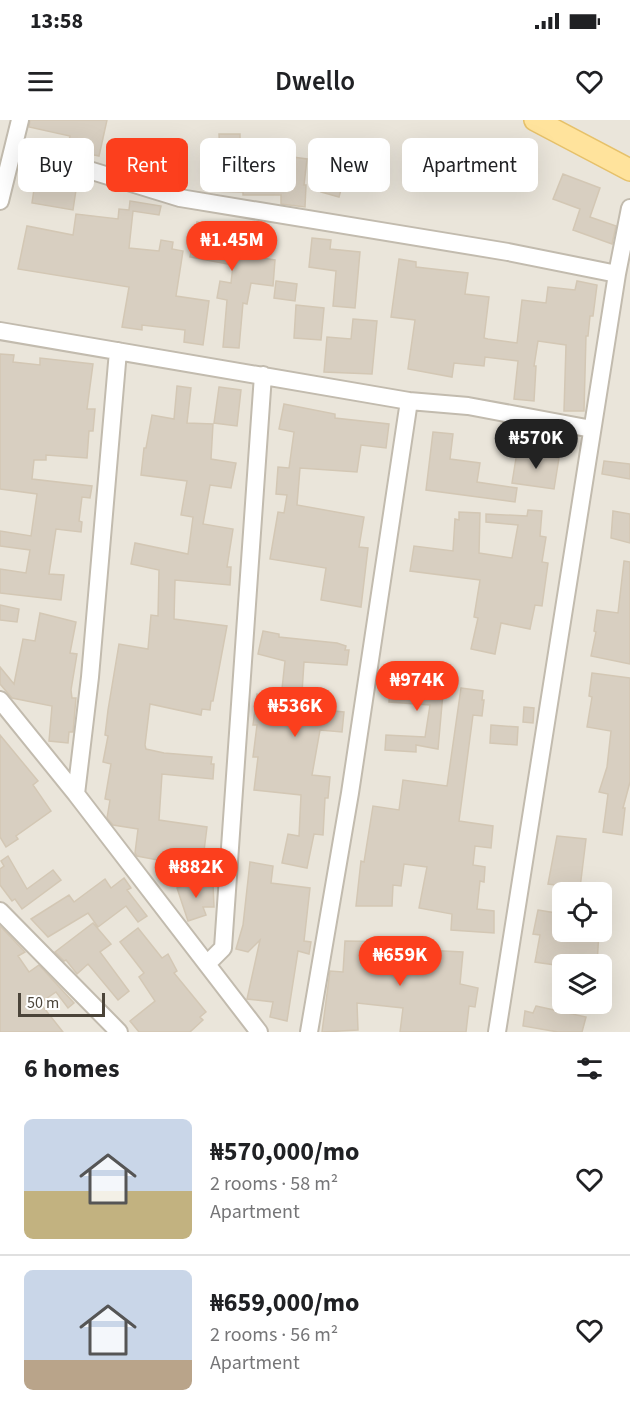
<!DOCTYPE html>
<html lang="en">
<head>
<meta charset="utf-8">
<style>
  body { margin:0; font-family:"Source Sans 3",sans-serif; background:#f6f6f6; color:#202124; height:100vh; display:flex; flex-direction:column; font-size:22px; white-space:nowrap }
  * { box-sizing:border-box; margin:0 }
  p { font-size:20px; color:#757577 }
  .icon { flex:none; width:33px; height:33px; fill:none; stroke:currentColor; stroke-width:2; stroke-linecap:round; stroke-linejoin:round }
  .map { position:relative; height:912px; overflow:hidden }
  .panel { display:flex; flex-direction:column; background:#fff; flex:1 }
  .panel>* { flex:none }
  .top-card { position:absolute; left:18px; top:18px; width:594px; height:54px; display:flex; gap:12px }
  .fabs { position:absolute; left:552px; top:762px; display:grid; gap:12px }
  .fabs a { display:grid; place-items:center; width:60px; height:60px; border-radius:9px; background:#fff; box-shadow:0 6px 24px #0002; font-size:30px }
  .scale { position:absolute; left:18px; bottom:15px; width:87px; box-sizing:border-box; padding-left:6px; border:3px solid #4b4439; border-top:0; font-size:16px; line-height:21px; white-space:nowrap; color:#4b4439; -webkit-text-stroke:4px #fff; paint-order:stroke }
  .price { position:absolute; translate:-50% -51px; padding:0 14px; border-radius:21px; background:#fc3f1d; color:#fff; font-size:20px; line-height:39px; filter:drop-shadow(0 2px 3px #0008) }
  .price::after { content:''; position:absolute; left:50%; top:36px; width:18px; height:14px; margin-left:-9px; background:inherit; clip-path:polygon(0 0,100% 0,50% 100%) }
  .price.selected { background:#222; color:#fff }
  ul { padding:0; list-style:none }
  li { display:flex; align-items:center; gap:18px; height:150px; padding:0 24px }
  li+li { border-top:2px solid #e0e0e0 }
  li span { display:grid; place-items:center; flex:none; width:168px; height:120px; border-radius:9px; color:#555 }
  li>.icon { margin-inline-start:auto }
  span .icon { width:72px; height:72px; fill:#fffc; stroke-width:1 }
  li b { font-size:26px }
  h2 { display:flex; justify-content:space-between; align-items:center; height:72px; padding:0 24px; font-size:26px }
  .tag { padding:0 21px; border-radius:9px; background:#fff; box-shadow:0 6px 24px #0002; font-size:21px; line-height:54px }
  .tag.selected { background:#fc3f1d; color:#fff }
  .status { display:flex; justify-content:space-between; align-items:center; height:42px; padding:0 30px; background:#fff; direction:ltr }
  .status svg { height:16px; fill:currentColor }
  header { display:flex; justify-content:space-between; align-items:center; height:78px; padding:0 24px; background:#fff; font-size:27px; font-weight:600 }
  .map>svg:first-child { display:block }
  .residential { fill:#eae5da; fill-rule:evenodd }
  .building { fill:#d8cfc1; stroke:#d3c7b4; stroke-width:1.5 }
  .lines { fill:none; stroke-linecap:round; stroke-linejoin:round }
  .minor-casing { stroke:#c2bbae; stroke-width:20 }
  .major-casing { stroke:#e6c16a; stroke-width:24 }
  .minor { stroke:#fff; stroke-width:16 }
  .major { stroke:#ffe39c; stroke-width:21 }
</style>
</head>
<body>
<div class="status"><b>13:58</b><svg viewBox="0 0 49 12"><path d="M0 12V9h3v3zM5 12V6h3v6zM10 12V3h3v9zM15 12V0h3v12zM26 1h20v11H26zM47 4h2v5h-2z"/></svg></div>
<header><svg class="icon" aria-label="menu" viewBox="0 0 24 24"><path d="M4 6h16M4 12h16M4 18h16"/></svg>Dwello<svg class="icon" aria-label="heart" viewBox="0 0 24 24"><path d="M12 20l-8-8c-3-5 5-10 8-4 3-6 11-1 8 4z"/></svg></header>
<div class="map">
<svg width="630" height="912" viewBox="0 0 630 912">
  <rect width="100%" height="100%" fill="#f6f3ec"/>
  <path class="residential" d="M0 0H630V912H0ZM562 772H602V812H562ZM562 844H602V884H562Z"/>
  <path class="building" d="M30 0H107L99 36 67 29 70 16 29 7Z
    M219 14H240V21H270V34L307 39 304 65H306L305 87 281 84V75H243V72L210 71 211 35H220Z
    M330 39 348 44 339 77 321 72Z
    M563 54 600 68 590 97 616 106 612 124 573 110 580 89 553 79Z
    M36 56 77 63 73 90 32 83Z
    M130 81 161 86 159 95 133 91 129 128 159 131 161 120 173 122 172 129 183 131 176 176 209 181 203 225 184 222 185 210 142 205V210L122 207 129 167 18 149 27 106 73 115 76 94 118 99 119 89 129 90Z
    M197 102 237 112V108L249 109 246 136 275 140 273 166 251 163 247 184 243 183 239 228 223 227 227 180 217 178 220 161 231 163 233 145 190 137Z
    M312 118 331 120 330 129 360 132 355 188 333 186 336 151 309 147Z
    M399 139 416 142V147L468 153 465 174 489 177 484 218 488 219 517 223 522 180 546 183 548 167 575 170 577 161 597 165 593 196H590L588 216H586L584 291H564L566 225 538 221 534 246H536L534 281 514 279 518 241 485 237 484 246 454 243 452 257 408 249 415 200 391 197Z
    M276 161 297 164 295 181 274 178Z
    M296 185 324 188 321 220 294 218Z
    M353 199 377 201 372 254 324 252 327 217 351 219Z
    M0 234 14 235 13 242 40 245V238L93 244 87 289H95L93 311H89L87 338 46 335V340H34L32 359 92 366 90 378 82 377 79 401 82 402 81 412 56 409 49 454 64 455 61 480 0 473V449L26 453 30 430 0 426V411L31 416 37 374 0 369Z
    M177 266 191 268 187 303 213 304 211 339 236 343 231 368 210 365 203 404 233 409 227 447H231L230 465 175 460 174 499 227 506 213 581H211L210 590 202 589 201 595 150 584 145 625 146 629 164 633 212 637 211 644H214L213 659 162 654 159 700 207 707 201 755 156 749 158 740 137 736 135 733 138 709 113 705 107 698 110 680 105 679 111 644 103 642 108 616 105 615 108 590 119 524 148 529 151 495 158 496 159 450 131 444 135 423 188 434 193 397 181 395 187 361 141 355 144 328H146L152 295 174 299Z
    M219 267 241 270 237 306 214 303Z
    M284 284 335 294V298L389 304 386 328 361 325 357 352 300 348 297 385 364 397 359 427 368 428 361 487 321 480 326 448 270 439 278 392 284 393 287 375 276 374 278 347 289 348 294 312 279 309Z
    M433 312 453 314 450 339 480 343 477 362 517 368 515 382 426 370Z
    M517 332 559 338 554 369 512 363Z
    M604 341 630 344V359L602 354Z
    M528 390 542 391 540 416 546 417 542 442 548 443 542 486 535 485 530 509 501 503 495 534 471 529 478 498 474 497 480 460 410 451 414 426 453 431 455 399 459 400V392L480 393 479 433 512 438 518 405 486 402V394L527 396Z
    M613 391 630 394V423L611 418Z
    M624 441 630 442V544L591 536 596 512 594 511 597 490 618 493Z
    M0 485 19 489 17 502 0 500Z
    M40 493 76 502 70 533 77 534 71 570 72 578H76L73 612H69L68 623 49 621 52 586 12 578 0 564V547L14 564 23 519 35 521Z
    M263 511 279 514V517L337 523 346 526 345 530H349L347 545 304 542 301 588 344 592 342 612 320 610 312 655 330 657 328 678H325L323 715 314 714 307 748 282 743 288 714 299 716 301 675 254 670 258 637H253L257 605H253L257 574 281 578 285 541 258 534Z
    M592 553 630 558V662L623 688H625L622 715 603 712 608 674 599 672 607 647 611 611 587 607 592 577 589 576Z
    M391 557 444 562 438 629 416 625V632L385 630 386 615 425 617 430 585 389 582Z
    M461 568 483 571 482 580H484L482 596 473 595 459 701 493 706 491 728 475 726 473 745 485 747 484 762 480 761 477 789 494 791V813L451 810 452 794 419 788 427 747 404 744 401 766 393 765 392 786H356L361 741 364 742 373 686 399 690 403 660 447 666Z
    M524 587 534 588 533 603 523 602Z
    M491 605 518 607 517 625 490 623Z
    M0 615 38 661 33 665 51 691 16 716 18 719 6 727 0 717Z
    M557 716 586 719 580 768 548 764Z
    M8 736 27 769 53 750 61 760 22 789 15 779 12 781 0 765V749L4 746 1 741Z
    M250 742 273 746 271 763 310 768 304 821 311 822 309 834 298 831 287 901 270 897 273 882 247 879 260 820 248 832 236 829 243 805Z
    M124 758 131 768 127 770 147 796 138 802 126 786 98 807 88 793 48 817 31 799 69 775 74 782 105 759 111 768Z
    M200 760 199 765 213 764 214 787H203L206 795 188 801 177 768Z
    M538 790 562 794V812H599L597 844 562 846 535 842 540 815 533 814Z
    M93 803 111 824 100 832 129 871 118 880 88 844 77 854 66 840 64 841 55 832Z
    M0 806 25 832 18 836 29 852 39 845 74 883 68 888 56 872 40 883 63 912H0Z
    M138 808 162 838 168 834 177 851 174 853 206 892 200 897 203 900 190 912H139L130 901 155 881 139 857 144 853 120 822Z
    M345 821 407 822 406 829 463 832 460 864 478 868 475 887 469 886 466 912H400L403 888 357 883 358 910 322 912 330 851 343 852Z
    M536 886 586 897 582 912H558L523 906 525 891 533 893Z"/>
  <g class="lines">
    <g class="minor-casing">
      <path id="minor" d="M14 27 180 78 508 132 617 154
        M0 81 20 0
        M0 211 409 281 468 286 592 309
        M0 580 76 674 259 912
        M76 674 90 557 118 231
        M0 791 119 912
        M208 843 223 828 263 255
        M309 912 350 673 409 281
        M497 912 617 154 630 88"/>
    </g>
    <g class="major-casing">
      <path id="major" d="M535 0 630 50"/>
    </g>
    <use href="#minor" class="minor"/>
    <use href="#major" class="major"/>
  </g>
</svg>
<div class="fabs">
<a><svg class="icon" aria-label="locate" viewBox="0 0 24 24"><circle cx="12" cy="12" r="6"/><path d="M12 2v4M12 18v4M2 12h4M18 12h4"/></svg></a>
<a><svg class="icon" aria-label="layers" viewBox="0 0 24 24"><path d="M12 4l9 5-9 5-9-5zM3 14l9 5 9-5"/></svg></a>
</div>
<div class="scale">50 m</div>
<b class="price" style="left:232px;top:152px">₦1.45M</b>
<b class="price selected" style="left:536px;top:350px">₦570K</b>
<b class="price" style="left:417px;top:592px">₦974K</b>
<b class="price" style="left:295px;top:618px">₦536K</b>
<b class="price" style="left:196px;top:779px">₦882K</b>
<b class="price" style="left:400px;top:867px">₦659K</b>
<div class="top-card">
<a class="tag">Buy</a>
<a class="tag selected">Rent</a>
<a class="tag">Filters</a>
<a class="tag">New</a>
<a class="tag">Apartment</a>
</div>
</div>
<section class="panel">
<h2>6 homes<svg class="icon" aria-label="filters" viewBox="0 0 24 24"><path d="M4 7h16M4 17h16"/><circle cx="9" cy="7" r="2"/><circle cx="15" cy="17" r="2"/></svg></h2>
<ul>
<li><span style="background:linear-gradient(#c9d6e8 60%,#c2b280 0)"><svg class="icon" aria-label="home" viewBox="0 0 24 24"><path d="M3 11l9-7 9 7M6 9v11h12V9"/></svg></span><div><b>₦570,000/mo</b><p>2 rooms · 58 m²</p><p>Apartment</p></div><svg class="icon" aria-label="heart" viewBox="0 0 24 24"><path d="M12 20l-8-8c-3-5 5-10 8-4 3-6 11-1 8 4z"/></svg></li>
<li><span style="background:linear-gradient(#c9d6e8 75%,#b9a48a 0)"><svg class="icon" aria-label="home" viewBox="0 0 24 24"><path d="M3 11l9-7 9 7M6 9v11h12V9"/></svg></span><div><b>₦659,000/mo</b><p>2 rooms · 56 m²</p><p>Apartment</p></div><svg class="icon" aria-label="heart" viewBox="0 0 24 24"><path d="M12 20l-8-8c-3-5 5-10 8-4 3-6 11-1 8 4z"/></svg></li>
</ul>
</section>
</body>
</html>
